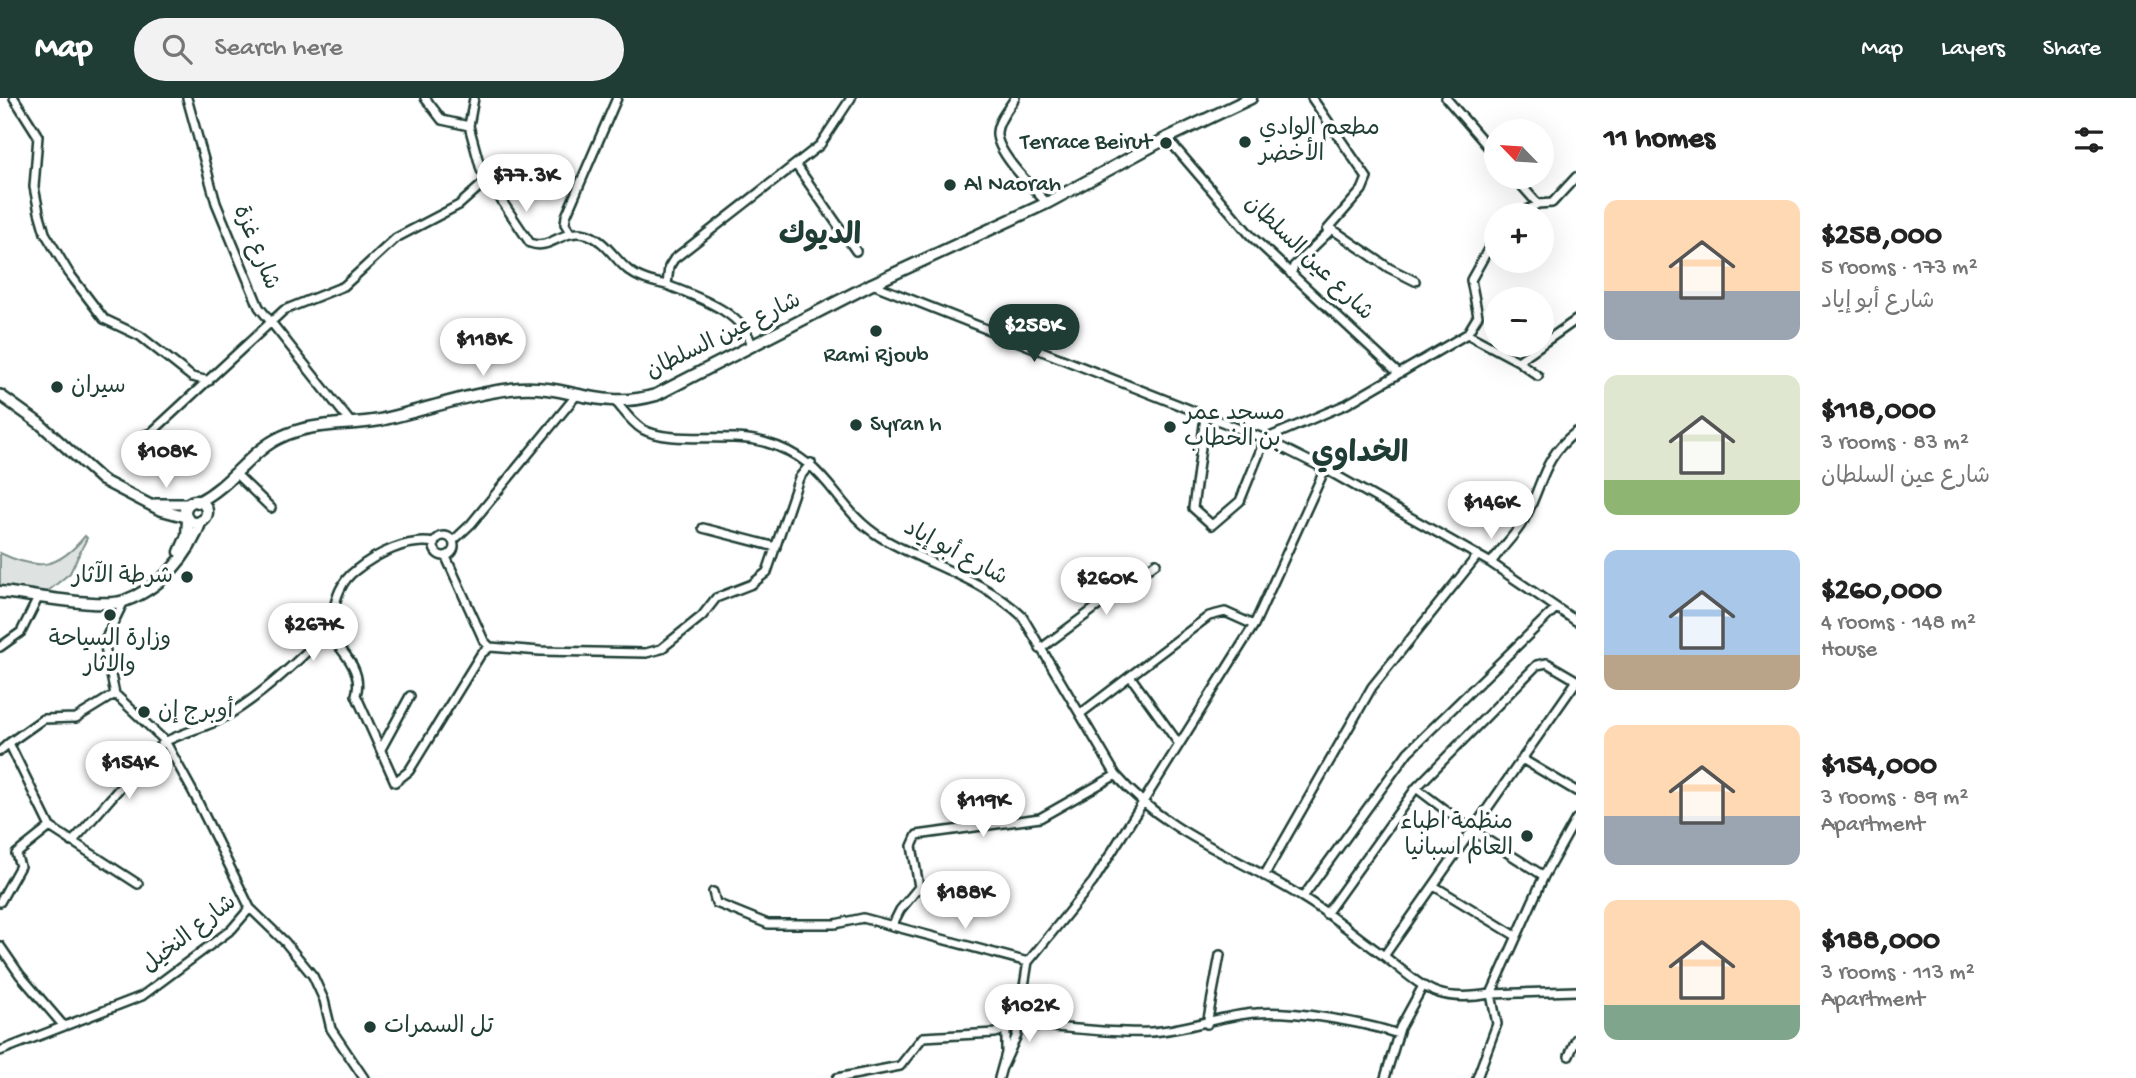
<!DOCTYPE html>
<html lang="en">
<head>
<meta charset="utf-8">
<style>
  body { margin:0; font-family:"Gochi Hand","Playpen Sans Arabic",sans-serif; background:#f2f2f2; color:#222; height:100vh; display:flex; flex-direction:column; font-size:26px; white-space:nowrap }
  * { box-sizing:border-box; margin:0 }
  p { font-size:23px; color:#767676 }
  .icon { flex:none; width:38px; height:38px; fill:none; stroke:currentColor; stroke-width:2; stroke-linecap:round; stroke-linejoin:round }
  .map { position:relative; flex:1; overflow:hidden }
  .drawer { display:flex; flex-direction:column; background:#fff; width:560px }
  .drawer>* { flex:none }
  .needle { width:46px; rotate:295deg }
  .tools { position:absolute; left:1484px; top:21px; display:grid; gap:14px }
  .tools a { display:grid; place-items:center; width:70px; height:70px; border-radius:50%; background:#fff; box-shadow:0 7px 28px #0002; font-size:35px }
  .price { position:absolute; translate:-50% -60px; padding:0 16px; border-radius:24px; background:#fff; color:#222; font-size:23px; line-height:46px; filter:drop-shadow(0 2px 4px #0008) }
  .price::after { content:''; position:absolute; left:50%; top:42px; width:21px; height:16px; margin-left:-10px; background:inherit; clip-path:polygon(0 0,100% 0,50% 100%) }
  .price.active { background:#1f3d34; color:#fff }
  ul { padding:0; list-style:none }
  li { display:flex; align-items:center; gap:21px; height:175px; padding:0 28px }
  li span { display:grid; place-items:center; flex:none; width:196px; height:140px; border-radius:14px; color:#555 }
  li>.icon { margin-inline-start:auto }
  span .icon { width:84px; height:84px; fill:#fffc; stroke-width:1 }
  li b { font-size:30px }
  h2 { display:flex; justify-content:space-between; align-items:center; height:84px; padding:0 28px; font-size:30px }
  header { display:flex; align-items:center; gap:42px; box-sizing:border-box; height:98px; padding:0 35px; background:#1f3d34; color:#fff }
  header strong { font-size:33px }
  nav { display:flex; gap:38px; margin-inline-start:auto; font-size:24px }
  .search { width:490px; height:63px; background:#f2f2f2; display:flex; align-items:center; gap:18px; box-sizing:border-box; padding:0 24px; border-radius:38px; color:#767676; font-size:26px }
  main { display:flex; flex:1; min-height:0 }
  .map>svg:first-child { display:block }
  .green { fill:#dee3e2; stroke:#7e908b; stroke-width:2 }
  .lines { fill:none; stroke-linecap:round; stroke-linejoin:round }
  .minor-casing { stroke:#1f3d34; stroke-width:12 }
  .tertiary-casing { stroke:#1f3d34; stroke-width:14 }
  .secondary-casing { stroke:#1f3d34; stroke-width:15 }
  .minor { stroke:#fff; stroke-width:7 }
  .tertiary { stroke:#fff; stroke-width:9 }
  .secondary { stroke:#fff; stroke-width:10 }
  .poi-dot { fill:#1f3d34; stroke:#fff; stroke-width:2.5 }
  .labels { text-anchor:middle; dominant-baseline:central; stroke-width:7; stroke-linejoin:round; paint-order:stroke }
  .poi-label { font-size:23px; fill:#1f3d34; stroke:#fff; text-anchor:start }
  .street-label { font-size:23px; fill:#1f3d34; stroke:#fff }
  .district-label { font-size:30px; font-weight:bold; fill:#1f3d34; stroke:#fff }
</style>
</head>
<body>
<header>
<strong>Map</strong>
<div class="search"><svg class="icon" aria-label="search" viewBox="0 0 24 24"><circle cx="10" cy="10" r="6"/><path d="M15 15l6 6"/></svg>Search here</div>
<nav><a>Map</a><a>Layers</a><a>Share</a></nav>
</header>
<main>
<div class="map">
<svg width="1576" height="980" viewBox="0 0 1576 980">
  <rect width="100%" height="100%" fill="#fff"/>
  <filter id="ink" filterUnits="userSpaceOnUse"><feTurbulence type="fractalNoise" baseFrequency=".0143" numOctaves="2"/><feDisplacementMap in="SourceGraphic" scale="14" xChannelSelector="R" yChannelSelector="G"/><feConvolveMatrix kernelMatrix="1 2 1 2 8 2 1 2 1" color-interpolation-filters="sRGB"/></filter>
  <g filter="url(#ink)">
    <path class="green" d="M85 438 87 440 70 475 47 494 0 489V455C38 473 58 471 85 438Z"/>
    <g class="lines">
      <g class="minor-casing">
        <path id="minor" d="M14 0 38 38 34 89 39 114 45 135 69 175 104 221 140 238 192 279 209 283
          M187 0 216 105 259 209 352 326
          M425 0 442 22 469 28
          M474 0 469 28 481 72 530 145C550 153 562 130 586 136 605 142 613 159 627 171 638 181 653 184 667 187
          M1015 0C1009 10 998 22 997 34 995 54 1034 91 1047 105
          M1312 0 1367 80 1362 92 1327 132
          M1446 0 1496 58
          M1167 40 1251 138 1398 275
          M796 67 856 153
          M1514 79 1538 106
          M1518 117 1538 106 1552 105 1576 79
          M570 134 565 126 566 118 617 0
          M1291 176 1294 168 1332 131 1389 170 1415 183
          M872 186 1265 341 1325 371 1491 465
          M1467 236 1478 218 1471 182 1496 137
          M1542 246 1576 222
          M752 248C744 214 697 199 667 187L669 169 674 161 820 47 851 0
          M1538 278 1518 263 1541 247
          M616 304C624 313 631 324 642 331 670 347 730 334 764 344 832 363 831 409 882 440 928 467 982 480 1022 518L1116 677C1166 736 1238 759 1302 799 1331 816 1357 839 1384 858
          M1205 319 1193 410 1212 427 1240 403 1265 341 1347 306 1467 236 1518 263
          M1576 334C1542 360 1543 387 1524 422 1515 438 1501 450 1491 465L1576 523
          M140 339 151 335 284 212 344 188 396 140 459 107 486 83
          M237 377 271 410
          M703 430 776 449
          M434 448a10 10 0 1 1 20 0a10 10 0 1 1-20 0Z
          M453 443 471 426 575 299
          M446 459 484 543 490 549 540 553 646 555 661 551 702 518 716 500 752 486 767 474 799 380 811 365
          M124 503 104 544 115 596 165 643 193 694 250 810
          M327 534C341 552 364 572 356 597L395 684 409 673 481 556 490 549
          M0 549 21 534 39 498
          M1040 551 1156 465
          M1130 578 1179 646
          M1080 616 1209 518 1225 514 1254 527
          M381 651 410 598
          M0 653 9 645
          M1522 661 1576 693
          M1416 690 1473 733 1544 778
          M1576 721 1544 778 1491 896 1576 893
          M50 729 9 645 43 621 76 620 115 596
          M72 744C102 712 130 675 162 646 171 638 207 629 221 621 256 603 296 565 324 537 336 524 330 491 356 472 376 456 408 440 434 445
          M1264 778 1372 589 1478 457
          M1434 788 1516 838
          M713 794 716 805 768 826H835L863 820 1028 864 1093 784 1254 527 1325 371
          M1303 799 1408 654 1555 511
          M0 804 20 768 16 756 50 729 138 786
          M1326 816 1416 690 1537 567 1547 565 1576 582
          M892 828 900 812 919 789 912 748 917 737 1040 720 1116 677
          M0 848 20 877 62 926
          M1207 926 1220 857
          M1018 927C1063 928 1107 936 1151 934 1187 932 1221 917 1256 915 1293 912 1363 924 1398 936
          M0 953 142 898 232 831 250 810 285 844 313 878 324 902 331 931 364 980
          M1569 958 1576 941
          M1003 968 1017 937V923
          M837 980 900 968 923 939 995 935C1023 928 1023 889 1028 864
          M999 980 1006 955V932
          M1385 980 1400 930 1423 888
          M1477 980 1497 926 1491 896C1436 905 1426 891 1384 858L1576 584"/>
      </g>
      <g class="tertiary-casing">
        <path id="tertiary" d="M0 297 39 325 102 382 160 412 186 419
          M156 406H189"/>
      </g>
      <g class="secondary-casing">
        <path id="secondary" d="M185 414a11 11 0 1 1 22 0a11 11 0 1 1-22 0Z
          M198 404C233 386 250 353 281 339 311 324 347 328 380 322 426 312 472 294 520 290 570 287 600 313 656 297L872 186 1047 105 1167 40 1251 0
          M180 454 187 438 188 422
          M0 494C27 496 102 511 124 503 161 490 189 458 201 423"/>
      </g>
      <use href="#minor" class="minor"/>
      <use href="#tertiary" class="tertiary"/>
      <use href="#secondary" class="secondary"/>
    </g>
  </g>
  <g class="poi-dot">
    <circle cx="1245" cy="44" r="7"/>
    <circle cx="1166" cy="45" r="7"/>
    <circle cx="950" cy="87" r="7"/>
    <circle cx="876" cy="233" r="7"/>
    <circle cx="57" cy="289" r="7"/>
    <circle cx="856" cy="327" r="7"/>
    <circle cx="1170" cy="329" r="7"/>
    <circle cx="187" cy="479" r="7"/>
    <circle cx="110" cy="517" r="7"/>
    <circle cx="144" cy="614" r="7"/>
    <circle cx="1527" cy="738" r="7"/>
    <circle cx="370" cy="929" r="7"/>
  </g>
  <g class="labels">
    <g class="poi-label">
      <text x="1259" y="31">مطعم الوادي<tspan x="1259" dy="26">الأخضر</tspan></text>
      <text x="1152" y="45" text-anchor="end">Terrace Beirut</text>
      <text x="964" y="87">Al Naorah</text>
      <text x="876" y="258" text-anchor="middle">Rami Rjoub</text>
      <text x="71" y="289">سيران</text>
      <text x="1184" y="316">مسجد عمر<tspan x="1184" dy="26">بن الخطاب</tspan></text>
      <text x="870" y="327">Syran h</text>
      <text x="173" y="479" text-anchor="end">شرطة الآثار</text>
      <text x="110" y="542" text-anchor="middle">وزارة السياحة<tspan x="110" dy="26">والاثار</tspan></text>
      <text x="158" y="614">أوبرج إن</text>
      <text x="1513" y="725" text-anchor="end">منظمة اطباء<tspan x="1513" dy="26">العالم اسبانيا</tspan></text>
      <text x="384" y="929">تل السمرات</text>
    </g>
    <g class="street-label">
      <text transform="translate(255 150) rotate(68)">شارع غزة</text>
      <text transform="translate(1308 161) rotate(44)">شارع عين السلطان</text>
      <text transform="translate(724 239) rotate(-26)">شارع عين السلطان</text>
      <text transform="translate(955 456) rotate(28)">شارع أبو إياد</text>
      <text transform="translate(190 837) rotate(-38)">شارع النخيل</text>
    </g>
    <g class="district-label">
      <text x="820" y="139">الديوك</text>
      <text x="1360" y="357">الخداوي</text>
    </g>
  </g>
</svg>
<div class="tools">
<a><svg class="needle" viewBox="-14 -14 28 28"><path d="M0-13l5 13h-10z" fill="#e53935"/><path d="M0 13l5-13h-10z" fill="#767676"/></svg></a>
<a>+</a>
<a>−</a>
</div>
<b class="price" style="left:526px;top:116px">$77.3K</b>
<b class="price active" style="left:1034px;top:266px">$258K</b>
<b class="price" style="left:483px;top:280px">$118K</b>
<b class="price" style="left:166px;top:392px">$108K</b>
<b class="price" style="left:1491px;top:443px">$146K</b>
<b class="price" style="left:1106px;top:519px">$260K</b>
<b class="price" style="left:313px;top:565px">$267K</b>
<b class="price" style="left:129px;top:703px">$154K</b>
<b class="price" style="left:983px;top:741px">$119K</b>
<b class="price" style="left:965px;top:833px">$188K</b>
<b class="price" style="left:1029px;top:946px">$102K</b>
</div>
<section class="drawer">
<h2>11 homes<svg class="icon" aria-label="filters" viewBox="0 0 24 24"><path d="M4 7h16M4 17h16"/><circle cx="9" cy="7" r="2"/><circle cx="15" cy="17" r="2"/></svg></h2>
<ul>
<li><span style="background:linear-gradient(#ffd9b3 65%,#9aa5b1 0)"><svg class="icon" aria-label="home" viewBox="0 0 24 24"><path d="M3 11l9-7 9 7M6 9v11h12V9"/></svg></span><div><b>$258,000</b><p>5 rooms · 173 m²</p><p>شارع أبو إياد</p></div></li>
<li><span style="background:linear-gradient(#dfe7d0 75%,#8fb573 0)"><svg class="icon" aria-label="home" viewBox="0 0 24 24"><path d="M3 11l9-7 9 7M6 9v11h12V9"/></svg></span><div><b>$118,000</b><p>3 rooms · 83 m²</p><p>شارع عين السلطان</p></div></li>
<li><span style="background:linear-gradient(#a9c7e8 75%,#b9a48a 0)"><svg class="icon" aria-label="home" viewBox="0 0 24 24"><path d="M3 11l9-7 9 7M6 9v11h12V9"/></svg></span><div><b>$260,000</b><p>4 rooms · 148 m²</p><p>House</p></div></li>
<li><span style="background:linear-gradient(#ffd9b3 65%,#9aa5b1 0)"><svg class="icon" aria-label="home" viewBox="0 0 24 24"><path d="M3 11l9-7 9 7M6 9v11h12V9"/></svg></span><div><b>$154,000</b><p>3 rooms · 89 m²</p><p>Apartment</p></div></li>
<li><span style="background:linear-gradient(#ffd9b3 75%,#7fa58c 0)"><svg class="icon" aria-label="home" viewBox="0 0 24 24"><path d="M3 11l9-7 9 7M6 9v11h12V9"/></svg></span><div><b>$188,000</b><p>3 rooms · 113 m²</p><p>Apartment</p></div></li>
</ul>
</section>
</main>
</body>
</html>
